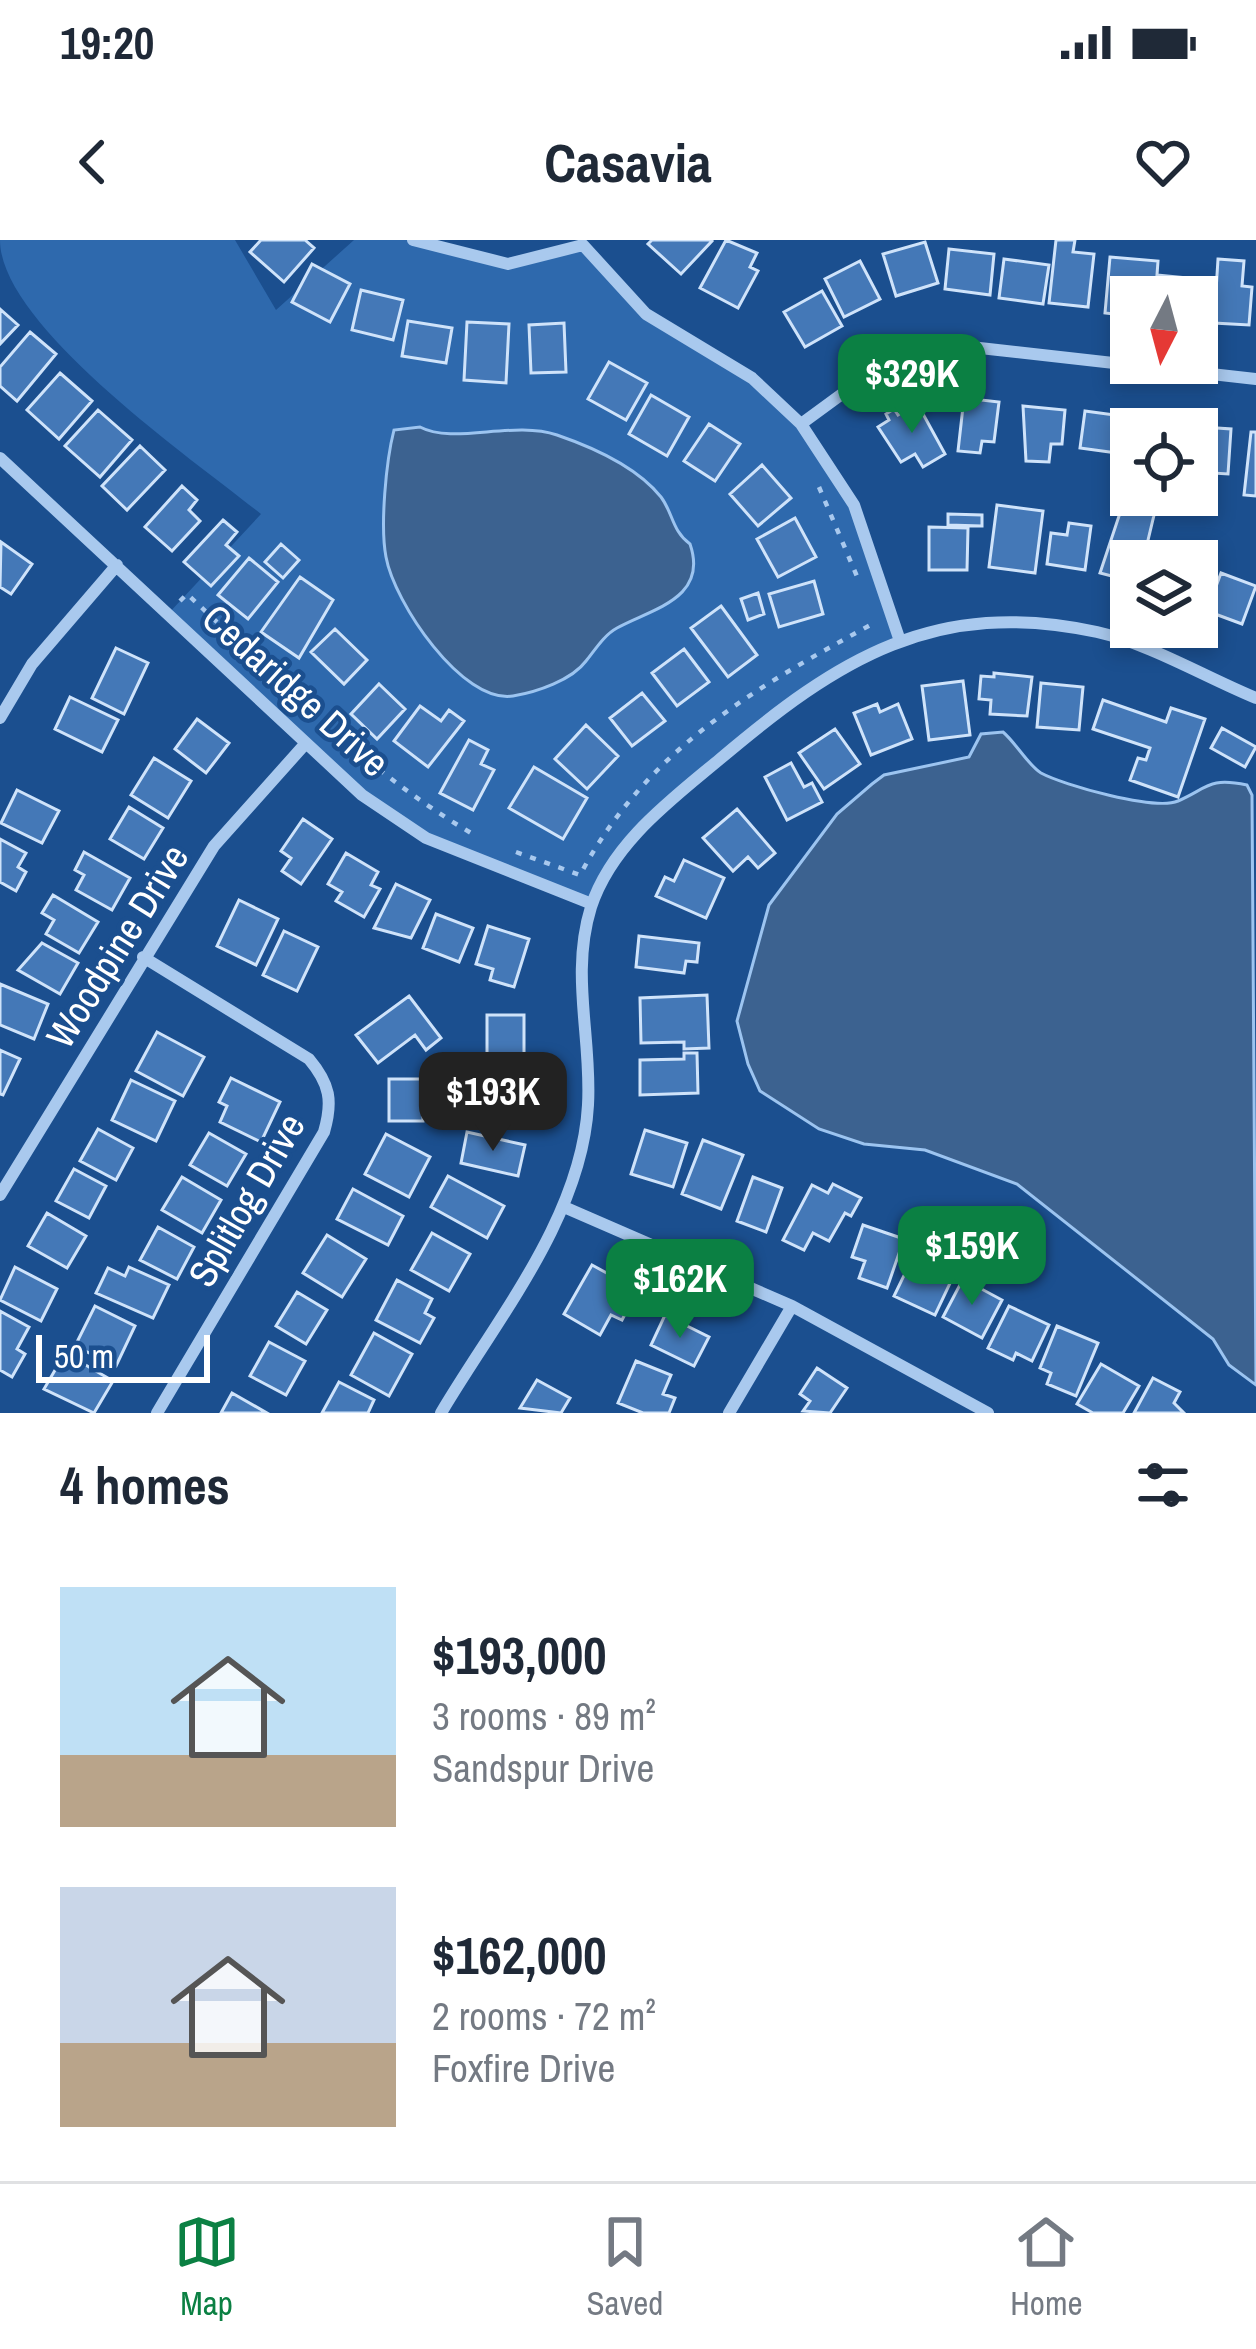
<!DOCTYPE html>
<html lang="en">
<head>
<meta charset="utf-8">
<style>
  body { margin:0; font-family:"Archivo Narrow",sans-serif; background:#f6f6f7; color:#1f2937; height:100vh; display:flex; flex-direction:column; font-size:45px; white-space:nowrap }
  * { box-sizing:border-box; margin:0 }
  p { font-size:39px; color:#747a83 }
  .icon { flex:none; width:66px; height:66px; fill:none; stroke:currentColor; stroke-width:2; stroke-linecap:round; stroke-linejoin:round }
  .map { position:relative; height:1173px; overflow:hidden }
  .panel { display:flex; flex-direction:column; background:#fff; flex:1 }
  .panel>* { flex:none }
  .needle { width:78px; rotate:186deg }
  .buttons { position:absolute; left:1110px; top:36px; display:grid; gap:24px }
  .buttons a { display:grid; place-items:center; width:108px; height:108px; border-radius:0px; background:#fff; box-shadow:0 6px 18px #0003; font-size:60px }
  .scale { position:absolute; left:36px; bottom:30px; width:174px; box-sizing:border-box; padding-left:12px; border:6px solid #fff; border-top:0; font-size:33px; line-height:42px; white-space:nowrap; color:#fff; -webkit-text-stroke:9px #1b4f8f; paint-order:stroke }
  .price { position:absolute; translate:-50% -102px; padding:0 27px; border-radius:24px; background:#0b8043; color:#fff; font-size:39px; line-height:78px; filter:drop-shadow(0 3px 6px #0008) }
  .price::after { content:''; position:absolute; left:50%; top:72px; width:36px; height:27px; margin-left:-18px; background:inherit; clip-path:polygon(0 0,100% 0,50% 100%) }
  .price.on { background:#222; color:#fff }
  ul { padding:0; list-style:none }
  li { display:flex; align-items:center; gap:36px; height:300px; padding:0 60px }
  li span { display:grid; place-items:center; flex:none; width:336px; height:240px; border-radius:0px; color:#555 }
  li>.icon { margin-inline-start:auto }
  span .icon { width:144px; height:144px; fill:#fffc; stroke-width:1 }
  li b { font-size:51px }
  h2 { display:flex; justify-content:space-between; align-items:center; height:144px; padding:0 60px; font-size:51px }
  .status { display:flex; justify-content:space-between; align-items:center; height:84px; padding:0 60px; background:#fff; direction:ltr }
  .status svg { height:33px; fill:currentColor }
  header { display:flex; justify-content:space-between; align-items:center; height:156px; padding:0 60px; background:#fff; font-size:54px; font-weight:700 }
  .tab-bar { display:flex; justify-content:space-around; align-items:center; height:168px; border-top:3px solid #e0e1e3; background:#fff; font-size:33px; color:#747a83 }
  .tab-bar a { display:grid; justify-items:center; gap:6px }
  .tab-bar .on { color:#0b8043 }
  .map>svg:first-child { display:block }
  .green { fill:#2e69ad }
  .water { fill:#3c6290; stroke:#9cc4f0; stroke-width:3 }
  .building { fill:#4478b7; stroke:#cfe3fa; stroke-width:3 }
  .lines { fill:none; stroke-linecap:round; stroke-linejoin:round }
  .path { stroke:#a9c9ee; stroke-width:4.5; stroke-dasharray:6 9; stroke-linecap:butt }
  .street { stroke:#a9c9ee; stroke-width:12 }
  .labels { text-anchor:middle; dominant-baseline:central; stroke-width:9; stroke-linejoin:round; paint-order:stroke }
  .street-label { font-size:39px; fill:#fff; stroke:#1b4f8f }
</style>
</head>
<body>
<div class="status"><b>19:20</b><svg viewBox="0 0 49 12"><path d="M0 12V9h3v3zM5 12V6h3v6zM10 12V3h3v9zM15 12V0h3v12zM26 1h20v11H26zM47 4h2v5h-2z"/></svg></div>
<header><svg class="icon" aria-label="back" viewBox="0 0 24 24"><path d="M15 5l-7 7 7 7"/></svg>Casavia<svg class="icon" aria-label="heart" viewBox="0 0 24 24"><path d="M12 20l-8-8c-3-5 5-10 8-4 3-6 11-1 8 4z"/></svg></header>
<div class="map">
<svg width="1256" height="1173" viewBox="0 0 1256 1173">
  <rect width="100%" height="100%" fill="#1b4f8f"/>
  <path class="green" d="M0 0H235L276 70 354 0H413L508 24 583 5 646 74 752 138 801 184 854 265 899 398 797 454 638 588 592 664 426 598 367 557 168 374 261 274C195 221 0 86 0 0Z"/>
  <path class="water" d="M420 187C454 205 513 180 557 195 592 207 637 227 661 257 673 273 672 291 690 304 709 359 651 369 617 388 604 395 595 410 586 421 572 440 537 452 513 456 462 464 394 362 386 317 380 286 386 221 394 190Z
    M1003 492C1016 503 1028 525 1041 533 1063 545 1155 571 1178 561 1208 548 1208 537 1247 545L1252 555 1256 1145 1229 1125 1213 1099 1017 944 925 910 864 904 819 889 760 851 748 824 737 781 769 665 837 574 872 544 884 535 969 517 981 494Z"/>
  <path class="building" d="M261 0H305L314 8 284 42 250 12Z
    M652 0H711L712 1 681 34 648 4Z
    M726 0 757 13 750 27 758 31 738 68 700 48Z
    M1056 0H1075L1073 12 1094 14 1088 67 1049 63Z
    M925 2 938 43 896 56 883 14Z
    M949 9 994 14 990 55 945 49Z
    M1110 17 1158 21 1157 35 1199 39 1197 60 1131 57V76L1105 73Z
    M1004 19 1049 25 1043 64 999 58Z
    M1218 19 1244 21 1242 46 1252 47 1249 85 1214 83Z
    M860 21 880 59 844 77 825 39Z
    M312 24 350 44 330 82 292 62Z
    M361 50 403 60 393 100 352 90Z
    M822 51 842 86 805 107 784 72Z
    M0 69 18 85 0 104Z
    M408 81 452 88 446 123 402 116Z
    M467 82 509 84 506 143 464 140Z
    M564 83 566 132 531 133 529 85Z
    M30 92 56 114 17 161 0 146V127Z
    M609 122 647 143 626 180 588 159Z
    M60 133 92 161 59 199 27 170Z
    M651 155 689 177 667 216 629 194Z
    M964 158 999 162 994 202 982 201 980 213 958 211Z
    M917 163 945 214 923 227 915 214 901 222 878 187 889 180 886 174 894 169 898 175Z
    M1023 166 1065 170 1062 204H1051L1049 222 1026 221Z
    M98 170 132 200 100 237 65 206Z
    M1085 171 1122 176 1117 213 1080 208Z
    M1133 179 1178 185V189H1132Z
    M709 184 740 204 715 241 684 221Z
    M1187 186 1231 189 1228 234 1197 232V189Z
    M1251 192H1256V256L1244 255Z
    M140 206 165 230 127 270 102 246Z
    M762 225 791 258 758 286 730 254Z
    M182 246 197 260 189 270 200 281 172 311 145 287Z
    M997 265 1043 271 1035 333 989 327Z
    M1122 267 1154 275 1143 321H1131V341L1100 333Z
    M948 274 982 275V286L948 285Z
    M795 278 816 317 778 337 757 299Z
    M223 280 237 292 226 305 239 316 211 346 184 322Z
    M1069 283 1091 286 1085 330 1047 324 1051 293 1067 295Z
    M929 287 968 288 967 330H929Z
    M1 302 32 324 11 354 0 347Z
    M281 304 299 320 283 338 265 322Z
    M249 318 278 342 248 379 218 355Z
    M1221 333 1256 346 1242 384 1207 371Z
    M300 337 333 360 299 418 261 392Z
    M814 341 823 374 779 387 769 354Z
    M758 353 764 374 748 380 741 359Z
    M721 366 757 415 728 437 691 388Z
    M335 389 367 420 344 444 311 412Z
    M116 408 148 423 124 474 92 458Z
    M684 409 709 442 677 466 652 433Z
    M994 433 1032 437 1027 476 990 474 991 460 979 459 981 436 994 437Z
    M963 441 970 495 929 500 922 446Z
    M1041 443 1083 447 1079 490 1037 487Z
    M379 444 405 469 377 499 351 474Z
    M642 453 665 481 632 506 610 478Z
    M70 457 118 480 102 512 55 489Z
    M1103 460 1166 482 1171 468 1205 479 1178 557 1130 540 1138 518 1146 520 1150 508 1093 489Z
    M877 464 880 472 898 464 912 499 871 515 854 473Z
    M420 466 441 481 449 470 464 481 428 527 394 501Z
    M197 479 229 503 206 533 175 509Z
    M586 485 618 516 587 549 555 519Z
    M1222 488 1256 507 1245 527 1211 508Z
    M835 489 860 524 824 549 799 513Z
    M469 500 488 510 481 524 494 530 473 570 440 553Z
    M154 518 191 541 168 578 131 555Z
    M791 523 804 547 812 543 822 562 787 580 765 537Z
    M534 527 587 558 563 599 509 568Z
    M17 550 59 571 42 603 1 583Z
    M129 567 163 588 144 619 110 599Z
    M737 569 775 613 758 628 748 617 733 631 703 598Z
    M303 579 332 599 301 644 282 631 291 618 281 611Z
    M0 599 26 613 18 627 26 632 16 651 0 642Z
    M84 612 130 638 112 670 76 650 84 635 75 630Z
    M346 613 378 632 371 645 380 649 364 677 336 661 342 652 328 644Z
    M684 620 724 638 706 678 656 656 665 637 674 641Z
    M396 644 430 660 411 698 374 688Z
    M53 655 98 682 79 713 46 694 54 680 42 673Z
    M239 660 278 679 256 725 217 706Z
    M436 674 473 688 459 722 423 708Z
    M488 686 529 699 514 747 490 740 493 729 476 724Z
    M284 691 318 707 297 751 263 735Z
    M639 696 699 703 697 722 686 721 684 733 636 727Z
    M42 703 78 723 60 754 18 730Z
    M0 744 48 764 34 799 0 785Z
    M707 755 709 808 684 809V802L641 803 640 758Z
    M409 756 441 798 426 810 415 795 378 823 356 795Z
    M487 775H524V818H487Z
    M157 792 204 817 183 856 136 831Z
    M0 810 20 819 3 855 0 854Z
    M684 813H697L698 853 640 855V820L684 819Z
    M491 832 532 837 527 878 486 873Z
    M231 838 280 862 261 902 220 882 227 866 219 862Z
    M389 839H423V881H389Z
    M131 840 175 861 156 901 112 880Z
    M98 889 133 908 116 940 80 921Z
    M645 890 687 903 673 947 631 934Z
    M467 892 525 905 518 936 461 923Z
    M209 893 246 914 227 946 190 925Z
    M386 894 430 917 409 957 365 934Z
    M703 900 743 915 721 969 682 954Z
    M74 929 106 946 89 978 56 961Z
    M448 936 504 966 487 998 431 967Z
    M182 937 221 960 202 993 162 970Z
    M753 937 782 948 766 992 737 981Z
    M833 944 861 958 851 976 845 973 829 1001 813 993 804 1010 783 1000 812 945 828 953Z
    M353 949 403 976 388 1005 337 979Z
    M47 973 86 996 67 1028 28 1006Z
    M863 985 904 999 887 1048 859 1038 865 1021 852 1017Z
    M158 987 194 1007 177 1039 140 1020Z
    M432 993 470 1014 449 1051 411 1030Z
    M327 995 366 1019 342 1057 303 1033Z
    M913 1017 953 1037 935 1075 894 1056Z
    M592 1025 625 1043 618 1056 631 1063 622 1080 611 1075 600 1095 564 1074Z
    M15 1027 57 1049 41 1081 0 1060Z
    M129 1027 169 1045 153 1078 96 1053 108 1028 125 1036Z
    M963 1039 1002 1060 982 1098 943 1077Z
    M397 1040 432 1059 425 1073 434 1078 420 1103 376 1080Z
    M297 1052 327 1070 306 1104 276 1086Z
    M95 1066 135 1086 116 1126 75 1106Z
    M1009 1066 1049 1085 1032 1121 1016 1113 1013 1120 988 1108Z
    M0 1071 29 1087 17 1109 25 1114 12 1137 0 1130Z
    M665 1075 709 1097 694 1126 651 1105Z
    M1057 1086 1098 1103 1076 1156 1047 1144 1051 1133 1040 1128Z
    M374 1093 412 1114 389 1156 351 1135Z
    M269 1102 305 1121 286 1155 250 1136Z
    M65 1113 113 1141 94 1173 44 1149Z
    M636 1121 671 1135 663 1154 675 1158 669 1173H643L618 1163Z
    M1101 1124 1139 1146 1123 1173H1093L1077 1164Z
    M817 1128 847 1148 830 1173 803 1171 810 1161 800 1154Z
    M1153 1138 1180 1152 1174 1163 1184 1173H1134Z
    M537 1140 570 1158 561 1173 520 1168Z
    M339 1142 374 1160 368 1173H322Z
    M232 1153 267 1173H221Z"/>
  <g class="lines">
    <path class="path" d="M819 247 859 341
      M180 361 187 354C280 440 367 534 478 597
      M516 612 580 635C647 509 753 449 874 383"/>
    <path class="street" d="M413 0 508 24 583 5 646 74 752 138 801 184 854 265 899 398
      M801 184 887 121 962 106 1256 139
      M0 218 362 555 426 598 592 664
      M0 478 32 424 117 325
      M143 717 309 819C330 844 333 861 324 892L157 1173
      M0 955 214 606 306 503
      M564 967 792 1066 988 1173
      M441 1173C496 1080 582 977 588 865 592 798 570 735 591 667 612 603 671 560 720 519 838 419 935 357 1097 392 1150 404 1205 437 1256 458
      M729 1173 792 1066"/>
  </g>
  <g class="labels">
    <g class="street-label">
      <text transform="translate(296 450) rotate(42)">Cedaridge Drive</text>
      <text transform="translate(117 706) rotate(-58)">Woodpine Drive</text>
      <text transform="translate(246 960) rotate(-60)">Splitlog Drive</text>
    </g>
  </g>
</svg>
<div class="buttons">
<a><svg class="needle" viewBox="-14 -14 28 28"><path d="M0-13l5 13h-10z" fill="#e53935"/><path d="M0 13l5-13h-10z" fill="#747a83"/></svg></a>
<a><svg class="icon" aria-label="locate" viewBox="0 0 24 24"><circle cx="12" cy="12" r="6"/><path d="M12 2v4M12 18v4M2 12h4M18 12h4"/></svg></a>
<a><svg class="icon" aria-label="layers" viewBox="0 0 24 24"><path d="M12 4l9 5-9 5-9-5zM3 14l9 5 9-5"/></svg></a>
</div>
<div class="scale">50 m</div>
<b class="price" style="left:912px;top:196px">$329K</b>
<b class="price on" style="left:493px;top:914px">$193K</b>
<b class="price" style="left:972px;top:1068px">$159K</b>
<b class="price" style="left:680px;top:1101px">$162K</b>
</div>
<section class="panel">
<h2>4 homes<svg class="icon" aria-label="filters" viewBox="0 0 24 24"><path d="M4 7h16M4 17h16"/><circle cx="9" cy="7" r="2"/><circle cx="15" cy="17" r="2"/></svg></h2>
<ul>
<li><span style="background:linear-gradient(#bfe0f5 70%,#b9a48a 0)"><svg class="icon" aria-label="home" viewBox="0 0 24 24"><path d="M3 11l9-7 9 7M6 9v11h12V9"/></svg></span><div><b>$193,000</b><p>3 rooms · 89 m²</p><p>Sandspur Drive</p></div></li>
<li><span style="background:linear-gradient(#c9d6e8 65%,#b9a48a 0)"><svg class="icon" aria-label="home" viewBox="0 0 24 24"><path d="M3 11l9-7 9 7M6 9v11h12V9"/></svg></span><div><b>$162,000</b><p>2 rooms · 72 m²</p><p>Foxfire Drive</p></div></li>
</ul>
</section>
<nav class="tab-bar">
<a class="on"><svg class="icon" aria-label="map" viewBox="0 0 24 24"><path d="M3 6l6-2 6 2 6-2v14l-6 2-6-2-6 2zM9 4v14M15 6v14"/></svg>Map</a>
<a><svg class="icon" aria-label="saved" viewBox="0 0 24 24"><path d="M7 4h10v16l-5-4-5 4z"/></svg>Saved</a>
<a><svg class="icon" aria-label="home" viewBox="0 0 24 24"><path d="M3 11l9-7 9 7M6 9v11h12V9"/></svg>Home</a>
</nav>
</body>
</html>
